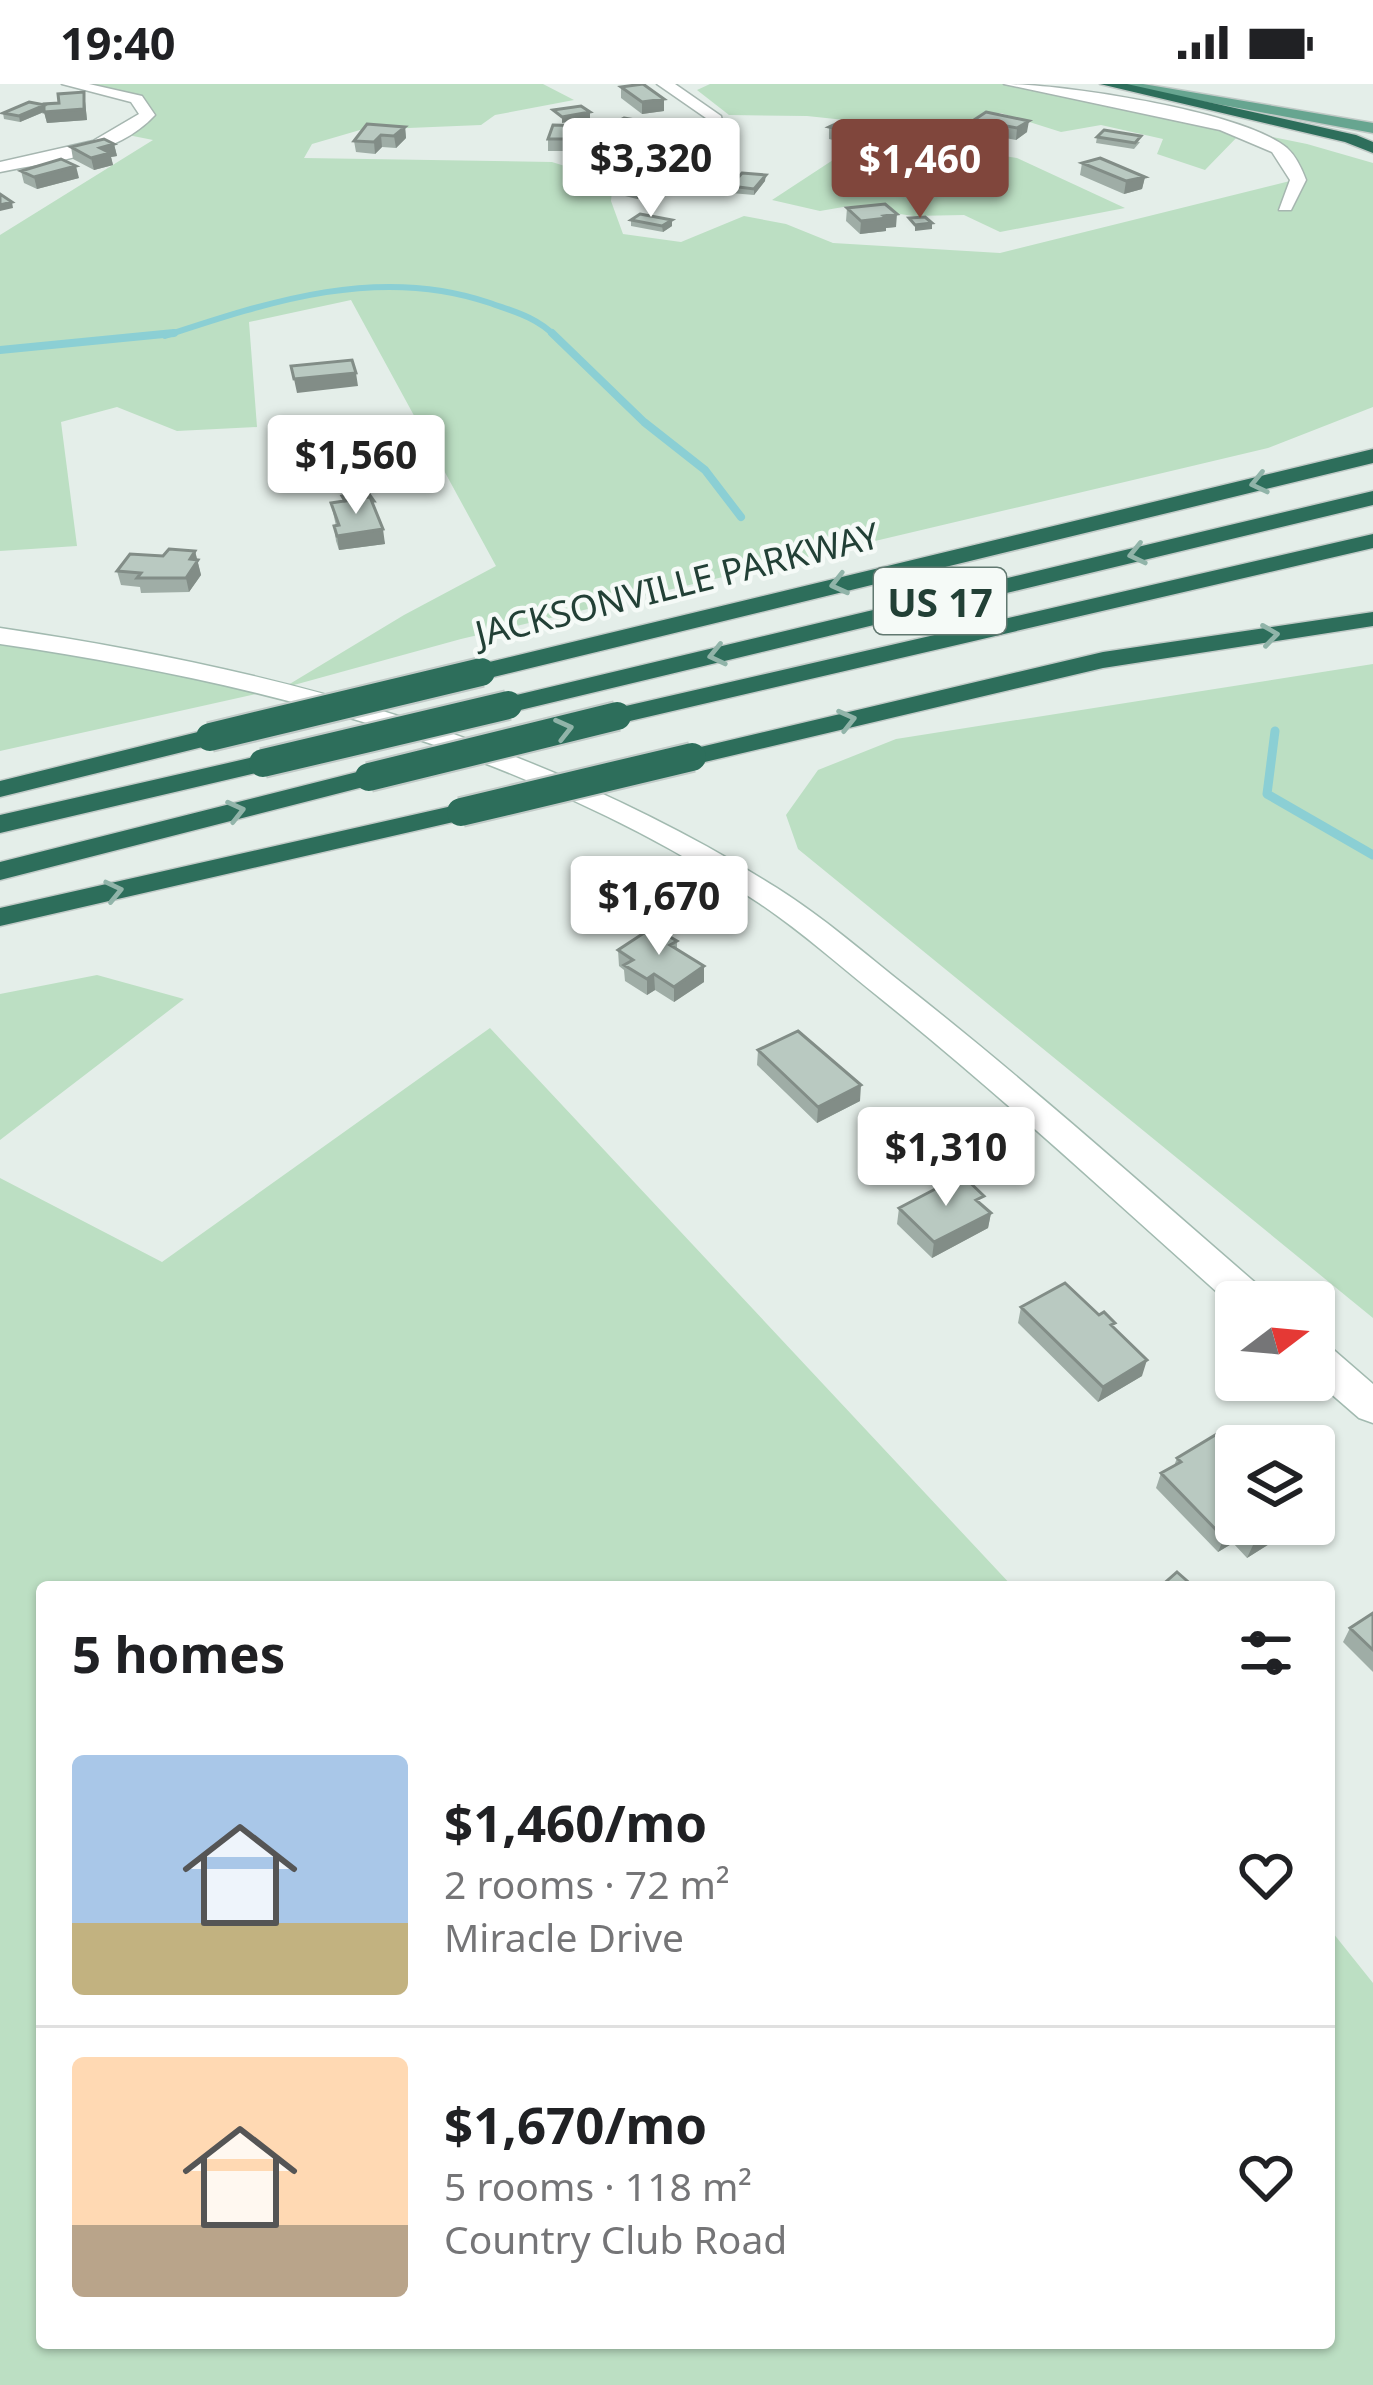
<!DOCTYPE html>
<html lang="en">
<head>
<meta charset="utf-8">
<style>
  body { margin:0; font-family:"Noto Sans",sans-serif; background:#f2f2f2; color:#202124; height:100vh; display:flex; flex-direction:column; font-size:45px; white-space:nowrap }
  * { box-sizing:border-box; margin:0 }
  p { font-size:39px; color:#757577 }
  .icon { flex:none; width:66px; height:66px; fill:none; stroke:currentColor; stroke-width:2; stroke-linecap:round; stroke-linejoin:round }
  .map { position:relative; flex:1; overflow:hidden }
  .side { position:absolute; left:36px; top:1497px; width:1299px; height:768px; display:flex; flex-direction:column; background:#fff; border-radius:12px; box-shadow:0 3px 9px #0004 }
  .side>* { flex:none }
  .needle { width:78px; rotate:74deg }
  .buttons { position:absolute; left:1215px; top:1197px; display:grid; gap:24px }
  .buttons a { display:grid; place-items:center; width:120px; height:120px; border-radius:12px; background:#fff; box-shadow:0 3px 9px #0004; font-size:60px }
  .price { position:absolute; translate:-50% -102px; padding:0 27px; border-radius:12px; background:#fff; color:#222; font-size:39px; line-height:78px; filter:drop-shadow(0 3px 6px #0008) }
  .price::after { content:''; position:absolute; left:50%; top:72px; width:36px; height:27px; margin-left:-18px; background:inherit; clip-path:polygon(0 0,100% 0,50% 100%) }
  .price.current { background:#80463c; color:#fff }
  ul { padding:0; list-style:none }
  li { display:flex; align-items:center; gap:36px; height:300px; padding:0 36px }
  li+li { border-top:3px solid #e0e0e0 }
  li span { display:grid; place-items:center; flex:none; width:336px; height:240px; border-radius:12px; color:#555 }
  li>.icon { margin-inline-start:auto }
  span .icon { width:144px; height:144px; fill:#fffc; stroke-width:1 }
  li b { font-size:51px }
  h2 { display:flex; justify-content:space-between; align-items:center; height:144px; padding:0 36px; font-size:51px }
  .status { display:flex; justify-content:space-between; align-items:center; height:84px; padding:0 60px; background:#fff; direction:ltr }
  .status svg { height:33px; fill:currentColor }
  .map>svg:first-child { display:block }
  .green { fill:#bcdfc3 }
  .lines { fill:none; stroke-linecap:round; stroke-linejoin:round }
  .stream-far2 { stroke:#8bcfd4; stroke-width:6 }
  .stream-far1 { stroke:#8bcfd4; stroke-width:8 }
  .stream { stroke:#8bcfd4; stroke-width:9 }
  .street-casing { stroke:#a6b6b0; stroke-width:3 }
  .secondary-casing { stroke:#a2bab0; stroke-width:3 }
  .primary-casing { stroke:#c1cac7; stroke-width:3 }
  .highway-casing { stroke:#c1cac7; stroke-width:3 }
  .street { fill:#fff; fill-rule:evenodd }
  .secondary { fill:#fff; fill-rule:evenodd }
  .primary { fill:#67a590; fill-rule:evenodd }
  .highway { fill:#2d6e5b; fill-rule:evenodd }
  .highway-bridge-casing { stroke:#c1cac7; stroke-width:32; stroke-linecap:butt }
  .highway-bridge { stroke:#2d6e5b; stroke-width:28 }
  .wall { fill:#9fada6 }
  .shaded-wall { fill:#828d87 }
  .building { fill:#b9c9c1; stroke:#828d87; stroke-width:3 }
  .oneway { stroke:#91b4a9 }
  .labels { text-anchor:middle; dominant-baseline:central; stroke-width:9; stroke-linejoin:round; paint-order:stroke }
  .far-street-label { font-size:36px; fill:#224036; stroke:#f5faf7 }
  .shield { fill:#f5faf7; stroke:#617870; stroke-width:3 }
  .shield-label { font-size:39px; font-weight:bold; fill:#224036 }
</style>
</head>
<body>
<div class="status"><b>19:40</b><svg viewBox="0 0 49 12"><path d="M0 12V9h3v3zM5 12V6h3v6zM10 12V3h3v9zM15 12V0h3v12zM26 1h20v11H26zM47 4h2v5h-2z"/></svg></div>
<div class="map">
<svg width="1373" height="2301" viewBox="0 0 1373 2301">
  <rect width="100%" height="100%" fill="#e4eee9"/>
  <path class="green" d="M69 0H543L574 16 495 31 481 41 360 46 312 60 304 74 552 78 613 97 611 117 623 150 681 158 744 132 786 140 833 159 1000 169 1298 95 1278 65 1241 49 1205 86 1157 70 1163 55 1101 41 1061 48 1001 29 939 46 807 32 729 31 697 6 710 0H1011L1307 60 1373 79V323L1268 364 461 555 283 604 0 667V552L283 604 404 531 496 482 351 216 249 238 257 343 177 347 117 323 61 338 77 462 0 467V151L153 56 123 50 147 31 137 16Z
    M952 64 1017 74 1125 124 1000 148 964 131 913 132 849 122 820 127 772 116 833 76 864 88Z
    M1373 580V1234L798 765 786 731 818 686 896 655Z
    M97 891 184 915 0 1056V910Z
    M490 944 1013 1503H42V2259H1329V1844L1373 1899V2301H0V1094L162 1178Z"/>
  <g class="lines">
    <path class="stream-far2" d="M165 252C271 217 380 181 490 219 515 228 536 233 555 252"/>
    <path class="stream-far1" d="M552 249 644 338 705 386 741 433
      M0 266 174 249"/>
    <path class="stream" d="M1275 647 1267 710 1373 771"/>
    <g class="street-casing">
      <path id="street" d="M62 0H89L142 12 155 31C116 73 53 77 0 88V78L93 57 139 30 131 18Z
        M657 0H675L721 32 725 53 712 91 698 88 709 53 706 34Z
        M1004 0C1062 0 1243 27 1287 64 1296 72 1302 85 1306 96L1291 126H1279L1290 96 1272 68 1220 46Z"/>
    </g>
    <g class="secondary-casing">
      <path id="secondary" d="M0 544C273 584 541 655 777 804 823 833 864 869 907 903 1030 1000 1147 1105 1266 1208L1272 1218H1236V1225C1118 1120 1003 1013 880 914 840 882 801 847 759 819 531 668 267 599 0 560Z
        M1314 1257 1328 1261 1373 1300V1339L1359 1334 1314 1295Z"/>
    </g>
    <g class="primary-casing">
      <path id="primary" d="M1110 0H1143L1373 39V49Z"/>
    </g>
    <g class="highway-casing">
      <path id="highway" d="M1100 0H1127L1356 51 1373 58V69L1345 58Z
        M1373 365V379L481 596 468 588 481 580Z
        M1373 407V421L508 629 495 621 508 613Z
        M1373 450V464L617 640 604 632 617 624Z
        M1373 528V542L1103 584 692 681 678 673 692 665 1103 568Z
        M210 645 219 647 223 653 219 659 0 713V697Z
        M263 671 273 673 277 679 273 685 0 749V731Z
        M369 685 379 687 383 693 379 699 0 796V778Z
        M461 720 475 728 471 734 0 842V824Z"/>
    </g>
    <use href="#street" class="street"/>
    <use href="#secondary" class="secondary"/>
    <use href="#primary" class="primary"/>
    <use href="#highway" class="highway"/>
    <g class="highway-bridge-casing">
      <path id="highway-bridge" d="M210 653 481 588
        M263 679 508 621
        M369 693 617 632
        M461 728 692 673"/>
    </g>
    <use href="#highway-bridge" class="highway-bridge"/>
  </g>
  <path class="wall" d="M621 3 664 27 642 30 621 14Z
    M84 8 87 36 47 39 44 28 20 38 4 35 3 29 59 19Z
    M986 28 1027 48 1016 56 972 48 974 36Z
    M611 41 648 44 635 52 611 47Z
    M586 42V53L583 62 572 61 570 67H548V55Z
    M405 43 406 54 396 64 382 63 375 70 356 68 354 57Z
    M829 43 886 55 867 64 829 55Z
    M658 48 694 49 699 57 688 62 659 54Z
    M1097 53 1140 58 1134 65 1096 59Z
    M114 60 117 72 111 73 113 81 94 86 73 75 71 63Z
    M1082 79 1145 93 1142 105 1124 110 1080 91Z
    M21 87 79 94 37 105 24 99Z
    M765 97 754 111 731 109V102Z
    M612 103 652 107 637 115 613 109Z
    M847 124 896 143 886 144V147L860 150 846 137Z
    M631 136 672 142 663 148 631 142Z
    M342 412 375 424 385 460 339 466 336 457 334 442H336L331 419 343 417Z
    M195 467 201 491 189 508 141 509 140 503 121 501 117 487 163 472Z
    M677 857V865L704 882V898L674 918 655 906 647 911 625 897 624 886 619 882 618 866Z
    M758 966 860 1017 817 1039 757 981Z
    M983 1121 991 1129 988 1144 932 1174 897 1140 899 1124Z
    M1021 1223 1114 1244 1142 1292 1098 1318 1018 1239Z
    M1177 1374 1290 1447 1247 1474 1233 1459 1218 1468 1156 1404 1161 1389 1174 1382Z
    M1373 1529V1588L1343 1558 1350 1544Z"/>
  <path class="shaded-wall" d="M84 8 87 36 47 39 44 28Z
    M664 15V27L642 30V18Z
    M45 21 46 27 20 38 19 32Z
    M590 28V34L562 39V33Z
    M1029 37 1027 48 1016 56 1017 44Z
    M647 38 648 44 635 52 634 46Z
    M405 43 406 54 396 64 394 52Z
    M886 43V55L867 64 868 52Z
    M381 51 382 63 375 70 374 58Z
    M699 51V57L688 62V56Z
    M114 60 117 72 111 73 113 81 94 86 91 74 100 64Z
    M76 82 79 94 37 105 34 93Z
    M766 91 765 97 754 111V105Z
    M1145 93 1142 105 1124 110 1126 97Z
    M652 101V107L637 115V109Z
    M12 118 13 124 0 127V121Z
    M897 130 896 143 886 144V147L860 150 861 137Z
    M672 136V142L663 148 662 142Z
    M932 139V145L915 147V141Z
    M356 289 358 302 297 309 294 295Z
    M383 445 385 460 339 466 337 452Z
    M195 467 201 491 189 508 186 494 190 475Z
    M704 882V898L674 918V903Z
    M654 890 655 906 647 911V895Z
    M861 1001 860 1017 817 1039 818 1023Z
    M991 1129 988 1144 932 1174 934 1158Z
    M1147 1276 1142 1292 1098 1318 1103 1303Z
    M1285 1440H1293L1290 1447 1247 1474 1254 1459Z
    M1239 1444 1233 1459 1218 1468 1224 1454Z"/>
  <path class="building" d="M643 0 664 15 642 18 621 3Z
    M84 8V25L44 28V20L59 19 58 10Z
    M29 18 45 21 19 32 3 29Z
    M581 22 590 28 562 33 553 26Z
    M986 28 1029 37 1017 44 974 36Z
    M624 34 647 38 634 46 611 41Z
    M842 37 886 43 868 52 829 43Z
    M367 40 405 43 394 52 381 51 374 58 354 57Z
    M678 40 694 44 686 47 699 51 688 56 658 48Z
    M553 41 586 42 583 50H571L570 55H548Z
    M1104 46 1141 52 1135 59 1097 53Z
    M104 55 114 60 100 64 110 69 91 74 71 63Z
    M1100 74 1145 93 1126 97 1082 79Z
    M61 75 76 82 34 93 21 87Z
    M742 89 766 91 754 105 731 102Z
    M627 96 652 101 637 109 612 103Z
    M0 110 12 118 0 121Z
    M885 120 897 130 884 132 887 134 861 137 847 124Z
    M640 130 672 136 662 142 631 136Z
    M925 133 932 139 915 141 909 134Z
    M352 276 356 289 294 295 291 282Z
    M367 407 374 417H372L370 413 345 417 342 412Z
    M370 413 383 445 337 452 334 442 339 441 331 419Z
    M169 465 195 467 190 475 198 476 186 494H137L141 489 117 487 130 470 163 472Z
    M653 843 677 857 670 861 704 882 674 903 654 890 647 895 624 881 633 876 618 866Z
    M798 947 861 1001 818 1023 758 966Z
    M962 1091 984 1112 976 1116 991 1129 934 1158 899 1124Z
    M1065 1199 1099 1231 1104 1228 1115 1239 1111 1241 1147 1276 1103 1303 1021 1223Z
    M1222 1347 1237 1362 1236 1440H1285L1254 1459 1239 1444 1224 1454 1161 1389 1181 1378 1177 1374Z
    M1177 1488 1194 1503H1160Z
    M1373 1529V1566L1350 1544Z"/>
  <defs><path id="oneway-chevron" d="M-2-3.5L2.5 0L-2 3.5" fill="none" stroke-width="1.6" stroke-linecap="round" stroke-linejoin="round" transform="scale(3)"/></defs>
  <g class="oneway">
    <use href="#oneway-chevron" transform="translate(1259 399) rotate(167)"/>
    <use href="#oneway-chevron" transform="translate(1137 470) rotate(167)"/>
    <use href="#oneway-chevron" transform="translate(839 500) rotate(166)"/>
    <use href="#oneway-chevron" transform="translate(1270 551) rotate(-8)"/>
    <use href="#oneway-chevron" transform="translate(717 571) rotate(167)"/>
    <use href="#oneway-chevron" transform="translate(847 636) rotate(-14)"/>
    <use href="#oneway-chevron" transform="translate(564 645) rotate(-14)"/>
    <use href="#oneway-chevron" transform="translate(236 727) rotate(-14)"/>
    <use href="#oneway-chevron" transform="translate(114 807) rotate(-13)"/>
  </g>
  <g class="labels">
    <g class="far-street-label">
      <text transform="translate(677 500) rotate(-14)">JACKSONVILLE PARKWAY</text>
    </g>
    <rect class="shield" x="874" y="484" width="132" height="66" rx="9"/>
    <g class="shield-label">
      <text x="940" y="517">US 17</text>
    </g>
  </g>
</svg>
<div class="buttons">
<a><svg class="needle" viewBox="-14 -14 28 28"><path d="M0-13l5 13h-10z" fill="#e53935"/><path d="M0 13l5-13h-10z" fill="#757577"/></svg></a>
<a><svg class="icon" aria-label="layers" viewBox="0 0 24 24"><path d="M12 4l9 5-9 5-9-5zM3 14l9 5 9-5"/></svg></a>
</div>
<b class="price" style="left:651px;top:136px">$3,320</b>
<b class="price current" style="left:920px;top:137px">$1,460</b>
<b class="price" style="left:356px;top:433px">$1,560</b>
<b class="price" style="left:659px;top:874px">$1,670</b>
<b class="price" style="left:946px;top:1125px">$1,310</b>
<section class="side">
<h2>5 homes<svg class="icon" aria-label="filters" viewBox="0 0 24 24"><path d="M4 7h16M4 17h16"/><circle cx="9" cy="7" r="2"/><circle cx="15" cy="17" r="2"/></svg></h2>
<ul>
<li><span style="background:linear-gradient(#a9c7e8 70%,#c2b280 0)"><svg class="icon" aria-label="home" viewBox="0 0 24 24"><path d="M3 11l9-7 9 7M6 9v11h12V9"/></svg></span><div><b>$1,460/mo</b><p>2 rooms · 72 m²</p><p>Miracle Drive</p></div><svg class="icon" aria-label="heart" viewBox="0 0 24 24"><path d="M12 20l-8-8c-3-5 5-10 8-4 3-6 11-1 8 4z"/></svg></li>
<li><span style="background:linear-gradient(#ffd9b3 70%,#b9a48a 0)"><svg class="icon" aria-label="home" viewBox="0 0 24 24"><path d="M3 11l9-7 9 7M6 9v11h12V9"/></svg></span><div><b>$1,670/mo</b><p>5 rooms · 118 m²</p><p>Country Club Road</p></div><svg class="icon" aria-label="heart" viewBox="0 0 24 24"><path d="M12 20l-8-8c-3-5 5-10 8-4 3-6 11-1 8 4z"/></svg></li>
</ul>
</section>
</div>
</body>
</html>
